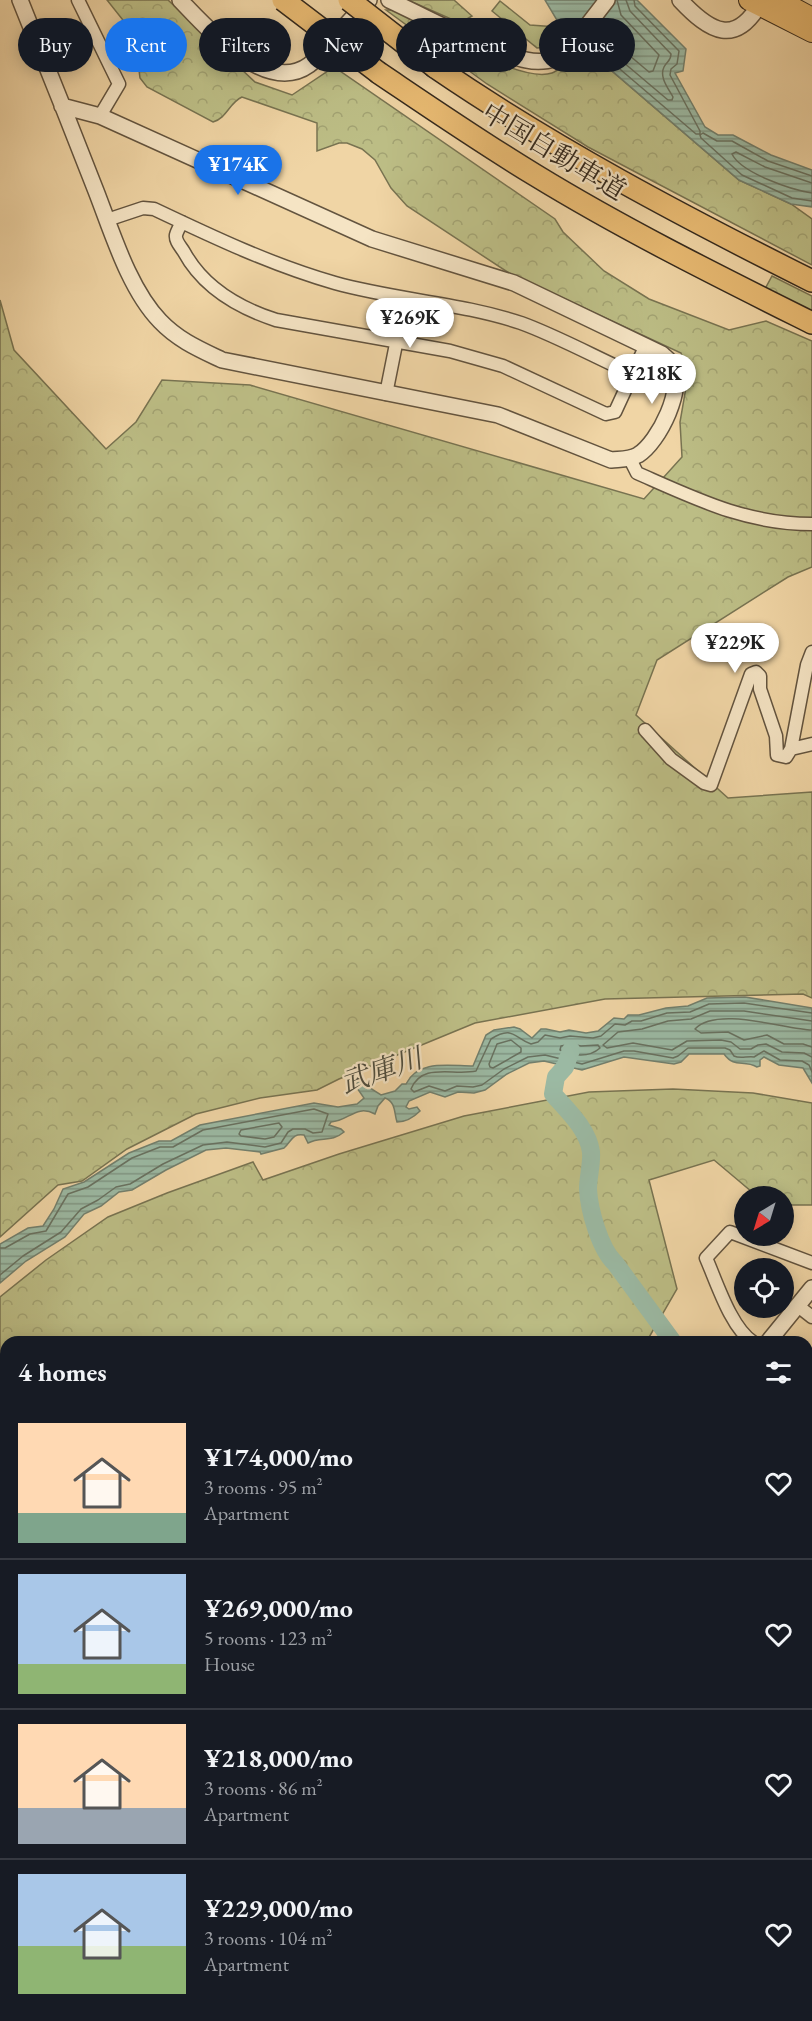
<!DOCTYPE html>
<html lang="en">
<head>
<meta charset="utf-8">
<style>
  body { margin:0; font-family:"EB Garamond","Noto Serif JP",serif; background:#242831; color:#f1f3f6; height:100vh; display:flex; flex-direction:column; font-size:22px; white-space:nowrap }
  * { box-sizing:border-box; margin:0 }
  p { font-size:20px; color:#9ea1a6 }
  .icon { flex:none; width:33px; height:33px; fill:none; stroke:currentColor; stroke-width:2; stroke-linecap:round; stroke-linejoin:round }
  .map { position:relative; flex:1; overflow:hidden }
  .drawer { position:absolute; left:0px; top:1336px; width:813px; height:686px; display:flex; flex-direction:column; background:#171b24; border-radius:18px 18px 0 0; box-shadow:0 3px 15px #0003 }
  .drawer>* { flex:none }
  .hud { position:absolute; left:18px; top:18px; width:777px; height:54px; display:flex; gap:12px }
  .needle { width:39px; rotate:218deg }
  .buttons { position:absolute; left:734px; top:1186px; display:grid; gap:12px }
  .buttons a { display:grid; place-items:center; width:60px; height:60px; border-radius:50%; background:#171b24; box-shadow:0 3px 15px #0003; font-size:30px }
  .price { position:absolute; translate:-50% -51px; padding:0 14px; border-radius:21px; background:#fff; color:#222; font-size:20px; line-height:39px; filter:drop-shadow(0 2px 3px #0008) }
  .price::after { content:''; position:absolute; left:50%; top:36px; width:18px; height:14px; margin-left:-9px; background:inherit; clip-path:polygon(0 0,100% 0,50% 100%) }
  .price.active { background:#1a73e8; color:#fff }
  ul { padding:0; list-style:none }
  li { display:flex; align-items:center; gap:18px; height:150px; padding:0 18px }
  li+li { border-top:2px solid #363941 }
  li span { display:grid; place-items:center; flex:none; width:168px; height:120px; border-radius:0px; color:#555 }
  li>.icon { margin-inline-start:auto }
  span .icon { width:72px; height:72px; fill:#fffc; stroke-width:1 }
  li b { font-size:26px }
  h2 { display:flex; justify-content:space-between; align-items:center; height:72px; padding:0 18px; font-size:26px }
  .pill { padding:0 21px; border-radius:27px; background:#171b24; box-shadow:0 3px 15px #0003; font-size:21px; line-height:54px }
  .pill.active { background:#1a73e8; color:#fff }
  .map>svg:first-child { display:block }
  .forest { fill:url(#forest-crowns); stroke:#787351; stroke-width:1.5 }
  .water { fill:url(#water-rules); stroke:#727f6d; stroke-width:1.5 }
  .lines { fill:none; stroke-linecap:round; stroke-linejoin:round }
  .shore { stroke:#687160; stroke-width:1.5 }
  .river { stroke:#9bb9a3; stroke-width:18 }
  .minor-casing { stroke:#63543f; stroke-width:15 }
  .tertiary-casing { stroke:#63543f; stroke-width:18 }
  .trunk-casing { stroke:#34291d; stroke-width:22 }
  .motorway-casing { stroke:#34291d; stroke-width:24 }
  .minor { stroke:#f5e4c4; stroke-width:12 }
  .tertiary { stroke:#f5e4c4; stroke-width:15 }
  .trunk { stroke:#e8ba72; stroke-width:20 }
  .motorway { stroke:#e8ba72; stroke-width:21 }
  .motorway-bridge-casing { stroke:#34291d; stroke-width:24; stroke-linecap:butt }
  .motorway-bridge { stroke:#e8ba72; stroke-width:21 }
  .labels { text-anchor:middle; dominant-baseline:central; stroke-width:4.5; stroke-linejoin:round; paint-order:stroke }
  .street-label { font-size:27px; fill:#34291d; stroke:#f5e4c4 }
  .water-label { font-size:28px; font-style:italic; fill:#4e4d3e; stroke:#f5e4c4 }
</style>
</head>
<body>
<div class="map">
<svg width="812" height="2021" viewBox="0 0 812 2021">
  <defs>
    <pattern id="forest-crowns" width="20" height="18" patternUnits="userSpaceOnUse" patternTransform="scale(1.5)"><rect width="20" height="18" fill="#bcbd85"/><path d="M2 6a3 3 0 1 1 6 0M12 15a3 3 0 1 1 6 0" fill="none" stroke="#a2a272"/></pattern>
    <pattern id="water-rules" width="6" height="5" patternUnits="userSpaceOnUse" patternTransform="scale(1.5)"><rect width="6" height="5" fill="#9bb9a3"/><path d="M0 2.5h6" fill="none" stroke="#7f9684"/></pattern>
  </defs>
  <rect width="100%" height="100%" fill="#f0d5a5"/>
  <filter id="stains"><feTurbulence type="fractalNoise" baseFrequency=".00333" numOctaves="4"/><feColorMatrix values="0 0 0 0 .2 0 0 0 0 .09 0 0 0 0 .02 0 0 0 .5 -.17"/></filter>
  <radialGradient id="worn" r=".72"><stop offset=".6" stop-color="#630" stop-opacity="0"/><stop offset="1" stop-color="#630" stop-opacity=".3"/></radialGradient>
  <path class="forest" d="M107 0H168L255 82 292 95 334 67 555 219 563 232 604 271 649 299 729 330 766 321 812 341V567L788 577 657 660 636 715 728 798 812 792V998L803 994 605 999 475 1023 339 1079 317 1090 260 1098 196 1114 127 1149 82 1181 58 1185 0 1237V300L14 350 106 449 136 422 162 380 250 385 644 499 682 457 680 422 688 376 681 353 509 273 407 206 391 188 375 160 362 149 347 143H339L317 151V123L242 97C229 103 227 118 213 122L147 87 140 78 138 62 146 49Z
    M408 0H454L472 16 460 23Z
    M500 1 530 25 557 27 560 33 567 39 560 46 537 48 492 11Z
    M386 10H401C432 28 518 84 552 73 561 70 577 54 585 48L739 180 791 204 812 219V265L588 147 487 84Z
    M772 276 812 296V312L765 289Z
    M673 1089 753 1093 812 1103V1205H783V1197H758L714 1160 649 1180 677 1289 648 1339 650 1342H6V2016H682L681 2021H0V1297L46 1260 108 1217 167 1193 253 1162 263 1180 339 1154 464 1116 589 1092Z
    M812 1747V1878L811 1880 807 1879V1754Z"/>
  <path class="water" d="M545 0H637L686 49 683 71 675 73 705 127 718 135H733L771 155 812 170V207L791 204 739 180 561 27Z
    M745 997 812 1008V1083L803 1068 779 1065 764 1057 760 1060V1066L757 1067C743 1059 735 1069 724 1054H689L681 1062 674 1064 624 1057 582 1070 544 1061 529 1063 507 1074 485 1090 474 1093 458 1092 445 1097 430 1092 409 1101 406 1107 409 1109 417 1107 420 1111C414 1117 405 1122 397 1122 394 1113 396 1102 385 1098L378 1106 375 1114C356 1104 349 1121 331 1122L329 1125 341 1129 344 1132C331 1143 321 1136 308 1143L304 1135C292 1133 292 1141 284 1148L261 1154 260 1152 226 1148 206 1150 166 1170 132 1190 119 1192 101 1206 84 1214 65 1237 26 1261 0 1283V1244L28 1228 43 1226 54 1209 63 1189 84 1182 129 1153 159 1141H171L200 1125 314 1103 338 1107 357 1104 364 1098 355 1085 359 1081 381 1095 395 1091 402 1084H406C418 1059 450 1066 473 1066L486 1035 494 1030 514 1027 520 1029 532 1038 541 1029H546L560 1032 569 1030 586 1033 598 1031 614 1018 624 1019 628 1015H639L666 1008 688 1006 707 998Z"/>
  <g class="lines">
    <path class="shore" d="M597 28 649 72 653 71 659 55 621 15 617 0
      M591 35 668 100H672L673 97C668 88 659 77 664 67 667 61 671 61 671 54L630 11 626 0
      M587 41 696 134H700V131L670 75 671 69 677 64 679 51 635 6 634 0
      M812 176 768 161 732 141H717L703 133 700 135 701 138 742 175 792 198 812 201
      M812 183 765 167 736 152 732 154C741 173 792 190 812 193
      M812 1013 744 1003 709 1004 690 1012 667 1013 641 1021H632L625 1025 615 1024 601 1036 593 1038 570 1036 560 1038 545 1035 538 1042 531 1044C514 1038 513 1025 491 1039L476 1071C453 1076 422 1062 411 1089L414 1092 429 1086 445 1091 457 1086 473 1087 482 1085 504 1069 528 1057 545 1055 582 1064 624 1051H634L673 1058 678 1056 688 1048H725L730 1050 734 1056C740 1059 747 1056 754 1057L764 1051 780 1060 802 1061 809 1065 812 1072
      M812 1021 744 1011H710L691 1019 668 1021 642 1029 618 1032 603 1045 607 1048 633 1043 672 1050 687 1041 721 1040 731 1042 740 1049H751L758 1045 766 1044 782 1052 804 1053 812 1057
      M812 1030C784 1029 717 1006 695 1029L701 1033 728 1032 744 1040 767 1035 784 1044H803L812 1047
      M511 1040 521 1048V1052L493 1068 490 1067 489 1064 497 1044Z
      M571 1044 581 1046 598 1045 600 1048C589 1058 573 1056 560 1050L561 1046Z
      M279 1123 282 1127 274 1137 265 1139 241 1136 239 1134 241 1130Z
      M0 1248H5L30 1234 46 1231 68 1194 88 1187 132 1158 160 1147H173L203 1130 314 1109 328 1114 322 1132 313 1133 305 1129H293L288 1132 281 1143 265 1147 227 1142 203 1145 163 1164 130 1184 116 1187 98 1200 81 1209 61 1232 23 1256 0 1275"/>
    <path class="river" d="M571 1050 565 1067 556 1077 553 1094C567 1110 588 1129 591 1152 592 1164 588 1177 588 1189 589 1210 600 1249 615 1263L673 1342"/>
    <g class="minor-casing">
      <path id="minor" d="M78 0 119 84 100 116
        M107 220 143 208 154 209C213 237 272 265 335 283 396 300 461 303 521 323 557 336 597 358 633 374
        M182 222C180 226 177 231 176 235 175 241 181 247 184 252 203 287 239 308 276 320L450 351 503 366 606 414 615 412 645 347
        M386 394 405 299
        M630 459 637 473C696 499 746 524 812 524
        M645 730 671 759 704 783 711 785 751 674 756 672 760 676V689L776 736 777 755 786 757 791 749 807 665 812 652
        M791 749 812 744
        M798 1306 812 1317
        M753 1342C731 1328 717 1283 706 1258L730 1232 812 1263
        M807 1523 812 1526
        M807 1541 812 1535
        M807 1600 812 1604
        M807 1708 812 1712
        M793 2017 812 2021"/>
    </g>
    <g class="tertiary-casing">
      <path id="tertiary" d="M20 0C46 64 71 127 96 191 112 232 129 289 160 321 178 340 199 349 222 360L498 415 611 460C620 459 629 460 638 455 659 442 686 387 672 364 670 361 665 357 662 354L514 283 372 239 100 116 62 106
        M180 0C207 28 266 96 309 65 316 60 322 51 328 44 342 30 355 15 369 0
        M389 0C421 15 453 32 486 46 499 51 512 57 526 60 540 63 555 61 566 53L607 0
        M680 0C710 32 736 48 762 0
        M768 1342 812 1288
        M807 1385 812 1389
        M807 1943 812 1925
        M792 2021 793 2016"/>
    </g>
    <g class="trunk-casing">
      <path id="trunk" d="M749 0 812 32
        M779 0 812 18"/>
    </g>
    <g class="motorway-casing">
      <path id="motorway" d="M435 67C555 149 682 216 812 281
        M379 73C431 108 482 143 535 175 625 230 718 276 812 323"/>
    </g>
    <use href="#minor" class="minor"/>
    <use href="#tertiary" class="tertiary"/>
    <use href="#trunk" class="trunk"/>
    <use href="#motorway" class="motorway"/>
    <g class="motorway-bridge-casing">
      <path id="motorway-bridge" d="M283 0 379 73
        M349 0 435 67"/>
    </g>
    <use href="#motorway-bridge" class="motorway-bridge"/>
  </g>
  <g class="labels">
    <g class="street-label">
      <text transform="translate(554 151) rotate(31)">中国自動車道</text>
    </g>
    <g class="water-label">
      <text transform="translate(381 1070) rotate(-19)">武庫川</text>
    </g>
  </g>
  <rect width="100%" height="100%" filter="url(#stains)"/>
  <rect width="100%" height="100%" fill="url(#worn)"/>
</svg>
<div class="buttons">
<a><svg class="needle" viewBox="-14 -14 28 28"><path d="M0-13l5 13h-10z" fill="#e53935"/><path d="M0 13l5-13h-10z" fill="#9ea1a6"/></svg></a>
<a><svg class="icon" aria-label="locate" viewBox="0 0 24 24"><circle cx="12" cy="12" r="6"/><path d="M12 2v4M12 18v4M2 12h4M18 12h4"/></svg></a>
</div>
<b class="price active" style="left:238px;top:196px">¥174K</b>
<b class="price" style="left:410px;top:349px">¥269K</b>
<b class="price" style="left:652px;top:405px">¥218K</b>
<b class="price" style="left:735px;top:674px">¥229K</b>
<div class="hud">
<a class="pill">Buy</a>
<a class="pill active">Rent</a>
<a class="pill">Filters</a>
<a class="pill">New</a>
<a class="pill">Apartment</a>
<a class="pill">House</a>
</div>
<section class="drawer">
<h2>4 homes<svg class="icon" aria-label="filters" viewBox="0 0 24 24"><path d="M4 7h16M4 17h16"/><circle cx="9" cy="7" r="2"/><circle cx="15" cy="17" r="2"/></svg></h2>
<ul>
<li><span style="background:linear-gradient(#ffd9b3 75%,#7fa58c 0)"><svg class="icon" aria-label="home" viewBox="0 0 24 24"><path d="M3 11l9-7 9 7M6 9v11h12V9"/></svg></span><div><b>¥174,000/mo</b><p>3 rooms · 95 m²</p><p>Apartment</p></div><svg class="icon" aria-label="heart" viewBox="0 0 24 24"><path d="M12 20l-8-8c-3-5 5-10 8-4 3-6 11-1 8 4z"/></svg></li>
<li><span style="background:linear-gradient(#a9c7e8 75%,#8fb573 0)"><svg class="icon" aria-label="home" viewBox="0 0 24 24"><path d="M3 11l9-7 9 7M6 9v11h12V9"/></svg></span><div><b>¥269,000/mo</b><p>5 rooms · 123 m²</p><p>House</p></div><svg class="icon" aria-label="heart" viewBox="0 0 24 24"><path d="M12 20l-8-8c-3-5 5-10 8-4 3-6 11-1 8 4z"/></svg></li>
<li><span style="background:linear-gradient(#ffd9b3 70%,#9aa5b1 0)"><svg class="icon" aria-label="home" viewBox="0 0 24 24"><path d="M3 11l9-7 9 7M6 9v11h12V9"/></svg></span><div><b>¥218,000/mo</b><p>3 rooms · 86 m²</p><p>Apartment</p></div><svg class="icon" aria-label="heart" viewBox="0 0 24 24"><path d="M12 20l-8-8c-3-5 5-10 8-4 3-6 11-1 8 4z"/></svg></li>
<li><span style="background:linear-gradient(#a9c7e8 60%,#8fb573 0)"><svg class="icon" aria-label="home" viewBox="0 0 24 24"><path d="M3 11l9-7 9 7M6 9v11h12V9"/></svg></span><div><b>¥229,000/mo</b><p>3 rooms · 104 m²</p><p>Apartment</p></div><svg class="icon" aria-label="heart" viewBox="0 0 24 24"><path d="M12 20l-8-8c-3-5 5-10 8-4 3-6 11-1 8 4z"/></svg></li>
</ul>
</section>
</div>
</body>
</html>
